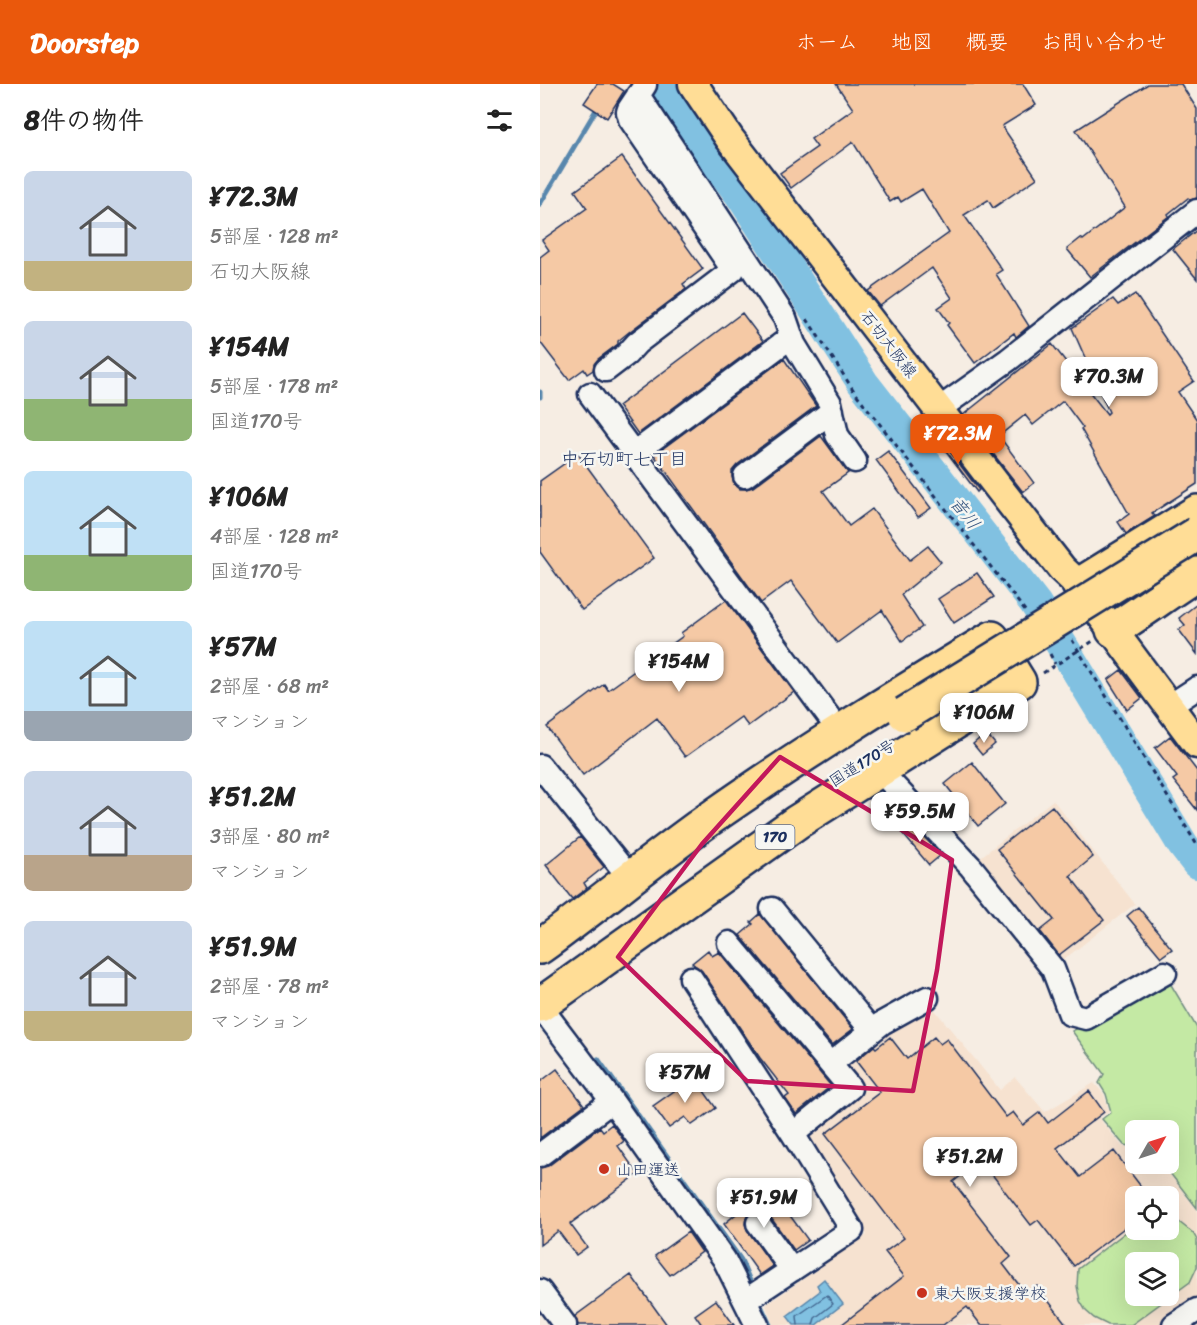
<!DOCTYPE html>
<html lang="ja">
<head>
<meta charset="utf-8">
<style>
  body { margin:0; font-family:Sriracha,"Klee One",sans-serif; background:#f2f2f2; color:#222; height:100vh; display:flex; flex-direction:column; font-size:22px; white-space:nowrap }
  * { box-sizing:border-box; margin:0 }
  p { font-size:20px; color:#767676 }
  .icon { flex:none; width:33px; height:33px; fill:none; stroke:currentColor; stroke-width:2; stroke-linecap:round; stroke-linejoin:round }
  .map { position:relative; flex:1; overflow:hidden }
  .side { display:flex; flex-direction:column; background:#fff; width:540px }
  .side>* { flex:none }
  .needle { width:39px; rotate:51deg }
  .controls { position:absolute; left:585px; top:1036px; display:grid; gap:12px }
  .controls a { display:grid; place-items:center; width:54px; height:54px; border-radius:9px; background:#fff; box-shadow:0 6px 24px #0002; font-size:30px }
  .price { position:absolute; translate:-50% -51px; padding:0 14px; border-radius:12px; background:#fff; color:#222; font-size:20px; line-height:39px; filter:drop-shadow(0 2px 3px #0008) }
  .price::after { content:''; position:absolute; left:50%; top:36px; width:18px; height:14px; margin-left:-9px; background:inherit; clip-path:polygon(0 0,100% 0,50% 100%) }
  .price.active { background:#ea580c; color:#fff }
  ul { padding:0; list-style:none }
  li { display:flex; align-items:center; gap:18px; height:150px; padding:0 24px }
  li span { display:grid; place-items:center; flex:none; width:168px; height:120px; border-radius:9px; color:#555 }
  li>.icon { margin-inline-start:auto }
  span .icon { width:72px; height:72px; fill:#fffc; stroke-width:1 }
  li b { font-size:26px }
  h2 { display:flex; justify-content:space-between; align-items:center; height:72px; padding:0 24px; font-size:26px }
  header { display:flex; align-items:center; gap:36px; box-sizing:border-box; height:84px; padding:0 30px; background:#ea580c; color:#fff }
  header strong { font-size:28px }
  nav { display:flex; gap:33px; margin-inline-start:auto; font-size:21px }
  main { display:flex; flex:1; min-height:0 }
  .map>svg:first-child { display:block }
  .built { fill:#f6e2d0; fill-rule:evenodd }
  .green { fill:#c4e9a4; stroke:#708c81; stroke-width:1.5; fill-rule:evenodd }
  .water { fill:#81c1e1; stroke:#5887ad; stroke-width:1.5 }
  .lines { fill:none; stroke-linecap:round; stroke-linejoin:round }
  .shore { stroke:#446992; stroke-width:1.5 }
  .stream { stroke:#5887ad; stroke-width:5 }
  .river { stroke:#81c1e1; stroke-width:32 }
  .building { fill:#f5c9a5; stroke:#1b2f5e; stroke-width:1.5 }
  .minor-casing { stroke:#1b2f5e; stroke-width:27 }
  .major-casing { stroke:#1b2f5e; stroke-width:33 }
  .highway-casing { stroke:#1b2f5e; stroke-width:38 }
  .path { stroke:#1b2f5e; stroke-width:3; stroke-dasharray:4.5 4.5; stroke-linecap:butt }
  .minor { stroke:#f6f6f2; stroke-width:22 }
  .major { stroke:#ffdd96; stroke-width:28 }
  .highway { stroke:#ffdd96; stroke-width:33 }
  .highway-bridge-casing { stroke:#1b2f5e; stroke-width:38; stroke-linecap:butt }
  .highway-bridge { stroke:#ffdd96; stroke-width:33 }
  .marked { fill:none; stroke:#c2185b; stroke-width:4.5; stroke-linejoin:round }
  .poi-dot { fill:#c8321e; stroke:#f6f6f2; stroke-width:2 }
  .labels { text-anchor:middle; dominant-baseline:central; stroke-width:5; stroke-linejoin:round; paint-order:stroke }
  .shield { fill:#f6f6f2; stroke:#5d6b8a; stroke-width:1.5 }
  .shield-label { font-size:15px; font-weight:bold; fill:#1b2f5e }
  .street-label { font-size:16px; fill:#1b2f5e; stroke:#f6f6f2 }
  .poi-label { font-size:16px; fill:#1b2f5e; stroke:#f6f6f2; text-anchor:start }
  .neighbourhood-label { font-size:18px; fill:#1b2f5e; stroke:#f6f6f2 }
  .water-label { font-size:18px; font-style:italic; fill:#34547f; stroke:#f6f6f2 }
</style>
</head>
<body>
<header>
<strong>Doorstep</strong>
<nav><a>ホーム</a><a>地図</a><a>概要</a><a>お問い合わせ</a></nav>
</header>
<main>
<section class="side">
<h2>8件の物件<svg class="icon" aria-label="filters" viewBox="0 0 24 24"><path d="M4 7h16M4 17h16"/><circle cx="9" cy="7" r="2"/><circle cx="15" cy="17" r="2"/></svg></h2>
<ul>
<li><span style="background:linear-gradient(#c9d6e8 75%,#c2b280 0)"><svg class="icon" aria-label="home" viewBox="0 0 24 24"><path d="M3 11l9-7 9 7M6 9v11h12V9"/></svg></span><div><b>¥72.3M</b><p>5部屋 · 128 m²</p><p>石切大阪線</p></div></li>
<li><span style="background:linear-gradient(#c9d6e8 65%,#8fb573 0)"><svg class="icon" aria-label="home" viewBox="0 0 24 24"><path d="M3 11l9-7 9 7M6 9v11h12V9"/></svg></span><div><b>¥154M</b><p>5部屋 · 178 m²</p><p>国道170号</p></div></li>
<li><span style="background:linear-gradient(#bfe0f5 70%,#8fb573 0)"><svg class="icon" aria-label="home" viewBox="0 0 24 24"><path d="M3 11l9-7 9 7M6 9v11h12V9"/></svg></span><div><b>¥106M</b><p>4部屋 · 128 m²</p><p>国道170号</p></div></li>
<li><span style="background:linear-gradient(#bfe0f5 75%,#9aa5b1 0)"><svg class="icon" aria-label="home" viewBox="0 0 24 24"><path d="M3 11l9-7 9 7M6 9v11h12V9"/></svg></span><div><b>¥57M</b><p>2部屋 · 68 m²</p><p>マンション</p></div></li>
<li><span style="background:linear-gradient(#c9d6e8 70%,#b9a48a 0)"><svg class="icon" aria-label="home" viewBox="0 0 24 24"><path d="M3 11l9-7 9 7M6 9v11h12V9"/></svg></span><div><b>¥51.2M</b><p>3部屋 · 80 m²</p><p>マンション</p></div></li>
<li><span style="background:linear-gradient(#c9d6e8 75%,#c2b280 0)"><svg class="icon" aria-label="home" viewBox="0 0 24 24"><path d="M3 11l9-7 9 7M6 9v11h12V9"/></svg></span><div><b>¥51.9M</b><p>2部屋 · 78 m²</p><p>マンション</p></div></li>
</ul>
</section>
<div class="map">
<svg width="657" height="1241" viewBox="0 0 657 1241">
  <rect width="100%" height="100%" fill="#f6ede3"/>
  <filter id="ink" filterUnits="userSpaceOnUse"><feTurbulence type="fractalNoise" baseFrequency=".0167" numOctaves="2"/><feDisplacementMap in="SourceGraphic" scale="12" xChannelSelector="R" yChannelSelector="G"/><feConvolveMatrix kernelMatrix="1 2 1 2 8 2 1 2 1" color-interpolation-filters="sRGB"/></filter>
  <g filter="url(#ink)">
    <path class="built" d="M513 716 595 820 518 880 437 776Z
      M390 920 460 1006 475 993 505 1028 554 999 564 1010 569 1027 559 1034 582 1062 595 1065 596 1080H622L657 1126V1219L625 1241H233L226 1221 327 1151 265 1060V1048L307 986 305 977ZM596 1113H628V1146H596ZM596 1179H628V1212H596Z"/>
    <path class="green" d="M630 899 657 944V1124L623 1080H628V1047H596L595 1063 584 1061 562 1035 571 1028 566 1010 559 999 564 990 532 947Z
      M629 1134 635 1135 653 1149 657 1156V1183L650 1198 591 1241H568L554 1234 546 1227 540 1217 537 1202 538 1185 595 1141 596 1146H628ZM596 1179H628V1212H596Z"/>
    <path class="water" d="M284 1195 303 1220 276 1241H254L247 1232 280 1207 277 1201Z"/>
    <g class="lines">
      <path class="shore" d="M258 1241 257 1232 287 1211 293 1220 275 1234 273 1241"/>
      <path class="stream" d="M0 120 59 21
        M648 150 657 164
        M0 308V313
        M58 975 201 1176 213 1204
        M218 1215 230 1241"/>
      <path class="river" d="M118 0 203 114 323 299 495 519 515 550 643 761 657 779"/>
    </g>
    <path class="building" d="M57 0H73L84 7 67 34 44 19Z
      M296 0H483L496 21 462 42 497 94 453 124 448 116 424 131 462 186 456 190 489 242 476 253 474 249 435 279 407 241 409 239 398 224 412 214 392 184 340 222 328 207 409 149 382 105 361 118 358 113 350 118 313 58 251 104 240 89 277 63 271 55 313 25Z
      M608 0H641L657 25V114L650 116 648 114 628 130 629 132 550 193 527 165 541 154 543 156 585 123 536 46Z
      M82 73 163 185 143 200 146 205 89 248 78 257V260L58 275 54 280 53 286 47 290 44 285 29 296 0 258V173L9 166 2 156 47 124 35 107Z
      M657 146V195L633 165Z
      M595 210 654 297 638 308 657 336V400L612 429 615 432 586 450 578 438 589 430 541 345 543 344 523 317 493 341 485 331 459 352 494 399 483 408 423 331 512 260 567 330 569 328 532 244 573 215 578 221Z
      M202 229 223 257 98 350 78 322Z
      M244 275 276 322 197 381 192 387V393L194 400 200 405H206L213 403 281 352 308 389 283 407 309 442 332 425 370 476 388 462 401 478 361 511 382 543 362 557 342 526 297 559 251 497 221 519 114 371Z
      M399 353 439 406 437 408 397 355Z
      M348 367 391 424 378 433 336 376Z
      M38 370 114 474 42 526 0 468V397Z
      M437 489 454 513 414 539 398 515Z
      M186 516 254 608 208 642 201 633 145 673 117 634 43 691 7 643 64 600 68 606 143 552 141 549Z
      M657 520V570L639 546 645 541 639 534Z
      M581 586 602 614 587 626 568 596Z
      M446 649 455 660 442 671 433 660Z
      M630 652 657 687V726L633 696 637 693 615 664Z
      M432 678 465 720 438 742 405 700Z
      M512 722 553 773 530 792 564 836 519 871 500 847 514 836 457 765Z
      M368 736 401 771 389 781 358 744Z
      M40 753 64 783 44 799 47 804 32 815 6 781Z
      M598 823 632 865 621 873 587 832Z
      M220 830 313 945 292 961 200 851 213 840 211 838Z
      M168 866 172 872 179 868 291 1002 256 1030 245 1014 249 1011 220 974 162 887 152 879Z
      M350 953 367 975 394 953 400 960 407 955 466 1033 473 1028 483 1041 500 1028 508 1039 549 1007 564 1028 517 1064 540 1093 574 1067 609 1113H596V1135L534 1182 498 1136 491 1141 441 1076 413 1098 471 1173 463 1180 486 1210 497 1202 527 1241H441L427 1223 403 1241H301L364 1192 345 1168 364 1154 285 1050 340 1008 316 977 334 962 336 964Z
      M17 985 44 1021 0 1054V998Z
      M154 993 176 1024 152 1041 145 1033 129 1044 113 1022Z
      M72 1040 84 1057 78 1062 98 1090 30 1140 47 1163 36 1171 18 1147 0 1161V1084L8 1082 60 1043 63 1047Z
      M229 1103 268 1156 254 1166 229 1131 224 1127 217 1126 210 1128 206 1133 205 1140 207 1146 233 1182 220 1191 184 1140Z
      M148 1148 162 1168 130 1191 115 1172Z
      M91 1191 127 1241H38L35 1232Z
      M176 1216 194 1241H162L155 1231Z"/>
    <g class="lines">
      <g class="minor-casing">
        <path id="minor" d="M98 11 245 234 254 260 290 319 297 351 315 377
          M66 286 87 270 97 259 193 186 90 35 88 28 89 25 105 1
          M50 310 300 648
          M399 325 468 276 657 127
          M104 362 251 253
          M205 392 292 327
          M628 623 657 604
          M0 682 90 794
          M338 685 431 783 513 885 530 930 546 934 625 889
          M232 825 332 947
          M189 859 310 1004 253 1050
          M151 894 253 1050 312 1146 205 1217
          M0 922 72 1017 184 1175 217 1241
          M290 980 342 939 387 914
          M0 1071 72 1017
          M218 1139 252 1186
          M0 1207 25 1241
          M634 1241 657 1226"/>
      </g>
      <g class="major-casing">
        <path id="major" d="M153 0 190 55 458 403 522 485 539 501 657 660"/>
      </g>
      <g class="highway-casing">
        <path id="highway" d="M539 501 657 428
          M573 546C602 528 628 508 657 490
          M0 863C59 820 115 773 175 731 265 668 358 611 452 554L479 598 257 738 0 921"/>
      </g>
      <path class="path" d="M267 235 314 307 486 528
        M532 556 657 761
        M510 570 515 580
        M503 589 553 557"/>
      <use href="#minor" class="minor"/>
      <use href="#major" class="major"/>
      <use href="#highway" class="highway"/>
      <g class="highway-bridge-casing">
        <path id="highway-bridge" d="M365 630 657 450"/>
      </g>
      <use href="#highway-bridge" class="highway-bridge"/>
    </g>
  </g>
  <path class="marked" d="M240 673 412 776 397 886 373 1007 207 997 78 873 162 760Z"/>
  <g class="poi-dot">
    <circle cx="64" cy="1085" r="6"/>
    <circle cx="382" cy="1209" r="6"/>
  </g>
  <g class="labels">
    <rect class="shield" x="215.5" y="741" width="39" height="24" rx="4.5"/>
    <g class="shield-label">
      <text x="235" y="753">170</text>
    </g>
    <g class="street-label">
      <text transform="translate(349 260) rotate(52)">石切大阪線</text>
      <text transform="translate(322 679) rotate(-32)">国道170号</text>
    </g>
    <g class="poi-label">
      <text x="76" y="1085">山田運送</text>
      <text x="394" y="1209">東大阪支援学校</text>
    </g>
    <g class="neighbourhood-label">
      <text x="84" y="375">中石切町七丁目</text>
    </g>
    <g class="water-label">
      <text transform="translate(425 429) rotate(52)">音川</text>
    </g>
  </g>
</svg>
<div class="controls">
<a><svg class="needle" viewBox="-14 -14 28 28"><path d="M0-13l5 13h-10z" fill="#e53935"/><path d="M0 13l5-13h-10z" fill="#767676"/></svg></a>
<a><svg class="icon" aria-label="locate" viewBox="0 0 24 24"><circle cx="12" cy="12" r="6"/><path d="M12 2v4M12 18v4M2 12h4M18 12h4"/></svg></a>
<a><svg class="icon" aria-label="layers" viewBox="0 0 24 24"><path d="M12 4l9 5-9 5-9-5zM3 14l9 5 9-5"/></svg></a>
</div>
<b class="price" style="left:569px;top:324px">¥70.3M</b>
<b class="price active" style="left:418px;top:381px">¥72.3M</b>
<b class="price" style="left:139px;top:609px">¥154M</b>
<b class="price" style="left:444px;top:660px">¥106M</b>
<b class="price" style="left:380px;top:759px">¥59.5M</b>
<b class="price" style="left:145px;top:1020px">¥57M</b>
<b class="price" style="left:430px;top:1104px">¥51.2M</b>
<b class="price" style="left:224px;top:1145px">¥51.9M</b>
</div>
</main>
</body>
</html>
